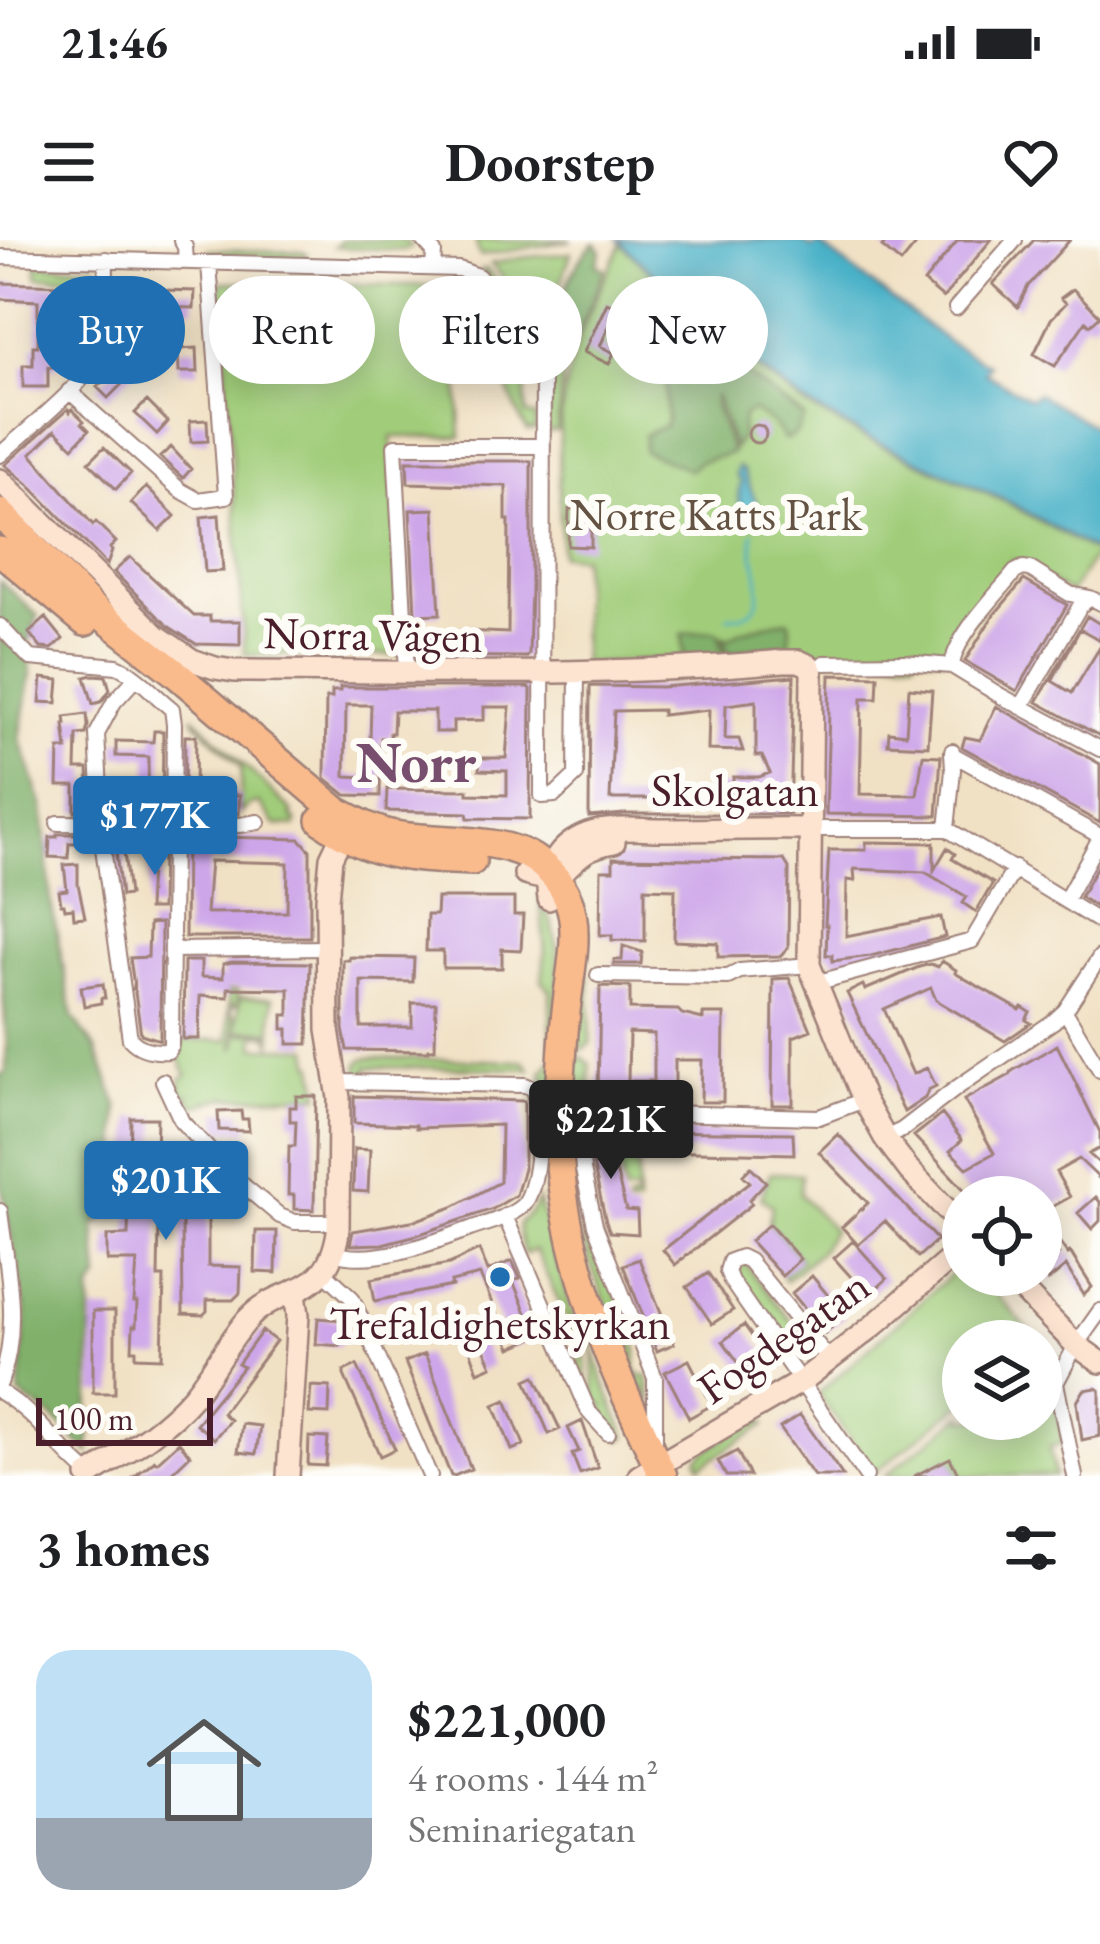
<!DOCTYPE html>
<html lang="en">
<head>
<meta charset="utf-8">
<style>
  body { margin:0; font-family:"EB Garamond",serif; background:#f6f6f6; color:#202124; height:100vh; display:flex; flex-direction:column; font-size:45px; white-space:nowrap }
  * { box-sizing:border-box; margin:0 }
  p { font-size:39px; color:#757577 }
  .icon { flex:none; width:66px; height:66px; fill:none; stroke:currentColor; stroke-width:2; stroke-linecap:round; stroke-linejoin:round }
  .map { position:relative; height:1236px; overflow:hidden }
  .drawer { display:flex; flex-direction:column; background:#fff; flex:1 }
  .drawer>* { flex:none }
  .top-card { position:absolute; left:36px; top:36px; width:1029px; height:108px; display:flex; gap:24px }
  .controls { position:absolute; left:942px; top:936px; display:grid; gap:24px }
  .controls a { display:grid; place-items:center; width:120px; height:120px; border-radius:50%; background:#fff; box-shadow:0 6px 30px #0003; font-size:60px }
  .scale { position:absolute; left:36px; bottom:30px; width:177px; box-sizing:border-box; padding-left:12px; border:6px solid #4a1f2b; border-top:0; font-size:33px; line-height:42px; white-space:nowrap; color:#4a1f2b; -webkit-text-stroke:9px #fdfcf7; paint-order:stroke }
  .price { position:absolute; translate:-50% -102px; padding:0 27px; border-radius:12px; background:#1f6fb2; color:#fff; font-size:39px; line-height:78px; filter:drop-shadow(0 3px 6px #0008) }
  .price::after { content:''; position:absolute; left:50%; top:72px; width:36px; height:27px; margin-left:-18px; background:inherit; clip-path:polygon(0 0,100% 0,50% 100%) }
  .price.on { background:#222; color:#fff }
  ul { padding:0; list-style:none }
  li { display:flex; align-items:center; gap:36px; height:300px; padding:0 36px }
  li+li { border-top:3px solid #e0e0e0 }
  li span { display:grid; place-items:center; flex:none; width:336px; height:240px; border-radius:36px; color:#555 }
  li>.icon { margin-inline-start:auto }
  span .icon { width:144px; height:144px; fill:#fffc; stroke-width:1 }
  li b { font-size:51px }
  h2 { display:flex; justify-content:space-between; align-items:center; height:144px; padding:0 36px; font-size:51px }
  .chip { padding:0 42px; border-radius:54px; background:#fff; box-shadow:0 6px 30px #0003; font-size:42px; line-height:108px }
  .chip.on { background:#1f6fb2; color:#fff }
  .status { display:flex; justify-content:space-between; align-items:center; height:84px; padding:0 60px; background:#fff; direction:ltr }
  .status svg { height:33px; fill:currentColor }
  header { display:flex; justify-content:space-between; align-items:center; height:156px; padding:0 36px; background:#fff; font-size:54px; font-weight:700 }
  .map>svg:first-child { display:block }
  .green { fill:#a1cd7a; stroke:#767652; stroke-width:3 }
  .forest { fill:#80b06a; stroke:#65684a; stroke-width:3 }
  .water { fill:#48b1c7; stroke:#496879; stroke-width:3 }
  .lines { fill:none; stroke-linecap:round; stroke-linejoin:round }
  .stream { stroke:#48b1c7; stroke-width:3 }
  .building { fill:#cda6e9; fill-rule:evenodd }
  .street-casing { stroke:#9e8078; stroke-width:18 }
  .secondary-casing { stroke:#9e8078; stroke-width:26 }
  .highway-casing { stroke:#9e8078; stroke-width:32 }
  .street { stroke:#fff; stroke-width:14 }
  .secondary { stroke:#fde4d1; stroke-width:21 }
  .highway { stroke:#fabb8c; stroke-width:27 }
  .poi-dot { fill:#1f6fb2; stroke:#fdfcf7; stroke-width:4.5 }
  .labels { text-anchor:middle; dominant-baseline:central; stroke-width:12; stroke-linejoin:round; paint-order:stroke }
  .park-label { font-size:45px; fill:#645343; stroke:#fdfcf7 }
  .street-label { font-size:45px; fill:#4a1f2b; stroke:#fdfcf7 }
  .poi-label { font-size:45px; fill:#4a1f2b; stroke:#fdfcf7 }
  .district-label { font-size:57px; font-weight:bold; fill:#784e6e; stroke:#fdfcf7 }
</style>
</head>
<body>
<div class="status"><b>21:46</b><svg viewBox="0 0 49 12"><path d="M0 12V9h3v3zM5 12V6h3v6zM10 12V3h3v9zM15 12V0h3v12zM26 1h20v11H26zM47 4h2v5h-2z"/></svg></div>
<header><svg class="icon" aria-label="menu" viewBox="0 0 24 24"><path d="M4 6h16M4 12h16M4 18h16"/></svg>Doorstep<svg class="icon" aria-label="heart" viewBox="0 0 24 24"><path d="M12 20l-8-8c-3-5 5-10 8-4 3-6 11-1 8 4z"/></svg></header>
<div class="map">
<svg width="1100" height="1236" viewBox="0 0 1100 1236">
  <rect width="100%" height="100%" fill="#fdfcf7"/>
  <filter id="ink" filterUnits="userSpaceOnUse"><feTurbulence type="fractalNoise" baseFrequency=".00833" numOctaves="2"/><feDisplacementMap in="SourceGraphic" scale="24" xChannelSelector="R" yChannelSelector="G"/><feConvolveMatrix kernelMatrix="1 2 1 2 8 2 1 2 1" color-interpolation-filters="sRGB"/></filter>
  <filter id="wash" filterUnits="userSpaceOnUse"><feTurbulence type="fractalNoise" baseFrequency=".004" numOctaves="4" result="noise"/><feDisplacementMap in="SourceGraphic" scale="48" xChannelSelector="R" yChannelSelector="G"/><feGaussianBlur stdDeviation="2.7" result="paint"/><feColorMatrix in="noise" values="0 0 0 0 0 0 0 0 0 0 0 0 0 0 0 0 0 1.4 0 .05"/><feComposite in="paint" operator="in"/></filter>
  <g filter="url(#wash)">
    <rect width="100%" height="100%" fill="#f1e1c4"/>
    <path class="green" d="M342 0H405L411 7 404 10 335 7Z
      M475 0H573L480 16Z
      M621 4 736 112 804 165 867 199 1009 264 1096 313 1070 353 1013 320 948 418 915 415 914 419 794 414 582 424V317L561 315C560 258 555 200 566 145 576 96 600 49 621 4Z
      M208 10 302 12 307 14 305 18 301 19 206 16Z
      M571 13 547 83H543L491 24 520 18Z
      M37 25 95 26 100 35H93V42L89 38 37 37Z
      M486 29 536 83 553 117 563 131 557 191 548 192V114L481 30Z
      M220 42 454 46 461 197H392L402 415H245Z
      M482 69 524 112 526 175 535 176 536 189 528 191 522 182 484 95 478 72Z
      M193 476 293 572 291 575 297 582 296 586 275 585 259 563 250 565 240 574 241 527 196 482Z
      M540 661C569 701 556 761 554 807L551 801 550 750 542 741 545 711Z
      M583 733 589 739 591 803 584 809 573 808Z
      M229 751H238L237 766 231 764V775H234V807L236 806 237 793 272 794V805L269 795H256L255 807 309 808 311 822 315 826 320 855 225 858 191 866 189 855H181V839L187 835 180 821 182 800H228Z
      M240 757 273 758 272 791 236 790Z
      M572 817H582L590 824 589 868 584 864 583 850 576 849 573 890 577 935 592 993 637 1109 635 1127 640 1135 648 1136 651 1163 631 1126 590 1023 569 932 571 820 576 822Z
      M368 818 524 821 530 829 368 827 366 836H358L359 824 363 819Z
      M554 818 577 1051 603 1140 626 1197 621 1200C614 1189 606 1181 600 1170L604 1168 603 1163 598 1164 595 1159 593 1112 548 964C540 920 554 875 542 832Z
      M622 919H630L631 925H636L638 920V965L628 966 629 960 637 959 635 952 625 953 619 921Z
      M770 933 801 934 800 954 833 990 819 1012 785 1041 782 1036 800 1019 769 984 772 966 761 958Z
      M538 960 586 1117V1146L575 1123 584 1117 535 1010 524 1014C510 967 525 991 538 960Z
      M738 1024H745L812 1107 792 1124 733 1038V1028Z
      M963 1028V1035H979L1034 1096V1101H963V1163L874 1233 818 1154 957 1029Z
      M1041 1112 1057 1128 1049 1143 1050 1154 1057 1170 1063 1203 1050 1207 1055 1236H959L950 1219 914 1236H884L963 1175V1179H1041Z
      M759 1177 766 1184 701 1226 697 1219 703 1213Z"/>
    <path class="forest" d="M595 3 601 11 597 25 605 29 572 109 563 118C541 94 571 21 595 3Z
      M671 68 744 133 804 177 796 194 785 200 772 183 753 171 743 176 741 197 734 208 715 155V166L732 213 699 222 690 230 644 211V195L665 186 667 179C665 162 667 145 664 129 662 108 646 78 671 68Z
      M0 341 38 376 27 404 31 433 20 498 43 567 51 662 73 777 96 809 118 866 117 966 95 985 99 1039 91 1050 89 1213 53 1178 19 1154 26 1075 0 939V834L6 833 7 806 0 709Z
      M787 380 790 382 789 405 728 413 723 397 728 399 741 391Z
      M713 391 718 393 725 417 684 419 682 394Z"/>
    <path class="water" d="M618 0H800L812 8 819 4 947 101 989 125 984 132 1030 159 1037 153 1100 190V314L1011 263 867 197 805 163 737 111Z
      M738 227 743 230C745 235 760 272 762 274L761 281 755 285C740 273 736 261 741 242L736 235Z"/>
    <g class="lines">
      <path class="stream" d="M727 377C783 377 748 322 753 293"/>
    </g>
    <g id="blocks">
      <path class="building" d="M888 0H920L901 23 882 7Z
        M958 0H991L943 58 924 42Z
        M1034 0H1070L1028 46 1018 67 993 44Z
        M0 43 63 45V107H58V127H48V147H23V125H33V106H38V61L0 59Z
        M128 49 195 51 194 68 157 67V71L127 70Z
        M1073 49 1100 76 1090 85 1086 81 1055 126 1034 114 1051 79 1066 63 1061 58Z
        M607 63 628 73 624 81 614 76 600 106 614 113 609 124 584 112Z
        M197 108 198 132H179L178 109Z
        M125 120 136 130 108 158 97 147Z
        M147 161 168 182 157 194 135 173Z
        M68 169 70 172 72 169 84 181 82 183 89 190 73 207 55 190 31 214 93 285 96 282 116 302 110 308 112 311 107 325 28 244 5 225Z
        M207 180 208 201 191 202 190 181Z
        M748 194a9 9 0 1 1 18 0a9 9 0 1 1-18 0Z
        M104 207 131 233 116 249 89 222Z
        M171 207 191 229 183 238 160 217Z
        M407 221H531V349L529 414 527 417 417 416 416 389 508 393 509 280H506V246L408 243Z
        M146 247 175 276 160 291 131 263Z
        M434 269 440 374 415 375 410 270Z
        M569 269H591V307L568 306Z
        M219 275 223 331 205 332 201 277Z
        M130 317 194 376H210V381H240V405L196 404 168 386 114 332Z
        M1024 340 1067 365 1017 451 965 421 993 376Z
        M1087 376 1100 384V400L1080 389 1052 441 1072 453 1100 407V496L1037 462Z
        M46 378 63 399 52 409 41 408 29 393Z
        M93 435 106 436 110 450 101 462 93 464 85 437Z
        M830 435 878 436 877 458H862L860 554 917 555 923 515 941 516 937 576 826 574Z
        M794 436 790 574H624L589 577 590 446 662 447ZM756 461V516H762L770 533 759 537H733V546H712L708 549V557L701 559H610L614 471 662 470V475L709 470 708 510 743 511 739 499H725L726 465Z
        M42 438 59 440 57 463 40 462Z
        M340 447H529L531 449 530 579 468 578 467 573 386 571 387 549 468 550V554L507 555V531L479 530 480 518H506L510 467H484V480L453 481V492H435V471H394L393 493H390V499L381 498 380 556 346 555 325 538 326 458H332V451H340ZM346 465H371L369 537 345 536Z
        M909 448 932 450 928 506 888 504 889 492 906 494Z
        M996 466 1100 524V583L962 507 965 497 980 500Z
        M87 474 88 486 86 494 77 495 76 529H88L90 572H75V546H58L59 509H67L64 484H66L65 477Z
        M154 491H163L162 573H149L148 517 116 516V501L153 502Z
        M185 496H196L195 545H204V554L240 555 239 574 187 573 184 571Z
        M57 594H78V603H69L68 618 49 617 50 597H57Z
        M114 595H122L129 655 121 656Z
        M186 596 300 599 310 610V697H185ZM210 621 288 623 287 672 206 673Z
        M866 602 934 603V630L947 608 955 614 952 619 993 643 976 672 963 663 967 657 925 632 854 629 855 641 847 640 846 696 941 677 945 697 871 716 832 721V715H826L827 685H825L829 610H866Z
        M151 606H162L161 669H148Z
        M613 618 784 620 789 628 788 708 781 716 718 717V703L674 701 675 649 645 648V701L612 700V695H600L601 630H613Z
        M1100 621V669L1080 657Z
        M78 624V644L85 677 74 678 73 668 65 669 64 664H61L59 651 67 650 64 625Z
        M437 658H514V675H523L521 710 502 709V728H443V711H426L427 675H436Z
        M161 683 160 800 141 794 130 718 148 717 149 684Z
        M623 706 642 712 641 724H614V720H622Z
        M349 717 414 718 413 742 361 741V787H412V763H436L435 809H429V811L347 810 343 789V720H349Z
        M184 721H201V737L223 738V724L232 722 310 723 308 804H288V789H283V775H289V749L228 748V757L200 756 199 799H183Z
        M942 721 956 730 955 733 1020 770 1022 767 1030 772 1026 780 1031 783 1005 801 936 760 931 748 884 769 913 834 927 828 936 846 928 850 925 858 904 872 847 753 863 745 865 750 919 727 931 724 938 727Z
        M789 738 811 790 793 797V865H772L773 739Z
        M103 744 105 758H101V763L84 766 81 747Z
        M600 746 630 747V769L678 770 682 774 703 779V774H724L723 862H701L702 820H675V862L608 860V857H598ZM629 793 654 794V841H628Z
        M1057 805 1100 892V908L1089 914 1100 924V939L1079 919 1056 932 1070 957 1041 973V957H971L914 896 942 874 962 900 950 911 967 928 994 913 964 860 1010 835 1012 831Z
        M296 856H316L314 970 294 969V955H288L289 906H295L296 881H290V867H296Z
        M354 856 524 861V929L516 955 493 969 417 995 382 1004 350 1005 353 991 417 980 453 967 500 942 501 885 416 888V885L354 883Z
        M241 871 242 879H248L249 891 219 890 218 872Z
        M131 878H157L155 952 182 953 183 938 208 939V1026L241 1027 240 1053 233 1060H207V1071L203 1075 183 1074 182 982 159 981 158 1037H164L162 1118 136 1117V1110H132L133 1086H136L137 1063H134L137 1021H107V996L128 995Z
        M597 884 618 886V906L610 907 626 970 637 971 638 994 610 992 606 982 594 928 591 897Z
        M648 891 793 893 794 914 648 911Z
        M838 894 937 1000 918 1017 885 981 858 1005 842 987 868 963 819 912Z
        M354 909 370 910 368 952 353 951Z
        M751 927 766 942 749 960 752 964 675 1025 663 1010 750 942 743 935Z
        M1096 957 1100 962V981L1092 989 1078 973Z
        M769 984 800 1019 782 1036 750 1001Z
        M256 991H277L276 1033 255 1032Z
        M1057 999 1068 1014 1070 1012 1092 1047 1084 1055 1066 1026 1048 1041 1041 1032V1029L1059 1014 1052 1003Z
        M853 1001 887 1039 868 1056 834 1018Z
        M479 1010 488 1031 512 1021 520 1038 513 1041 536 1097 511 1108 480 1035 451 1042 452 1046 375 1061 371 1039 449 1024Z
        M639 1019 674 1104 657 1111 623 1025Z
        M708 1033 733 1070 712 1084 687 1047Z
        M812 1036 845 1076 825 1093 792 1053Z
        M93 1071H115V1153H93Z
        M318 1078 342 1080 340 1106 316 1104Z
        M744 1085 774 1127 751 1140 723 1101Z
        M475 1088 492 1126 478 1132 464 1093Z
        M262 1091 276 1101 222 1173 230 1180 214 1199 196 1184 243 1127 238 1124Z
        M425 1114 471 1229 454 1236H451L405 1122Z
        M689 1120 712 1165 689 1178 665 1132Z
        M357 1125 395 1209 380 1216 344 1135V1131Z
        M535 1136 560 1189 549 1194 526 1140Z
        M311 1146 330 1147 329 1174 309 1173Z
        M1096 1148 1100 1150V1196L1082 1200 1077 1162 1084 1150Z
        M506 1160 524 1205 512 1210 494 1165Z
        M800 1175 843 1236H814L780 1188Z
        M582 1181 598 1228 580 1234 572 1214 579 1211 568 1188Z
        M242 1184 260 1186 256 1214 238 1212Z
        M309 1197 328 1198 326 1226 308 1225Z
        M179 1202 190 1215 168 1236H135L155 1220 157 1222Z
        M737 1211 750 1236H726L718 1221Z
        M950 1218 959 1236H914Z"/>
    </g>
  </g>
  <g filter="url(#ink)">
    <use href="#blocks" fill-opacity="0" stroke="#9e8078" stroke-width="3"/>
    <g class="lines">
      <g class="street-casing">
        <path id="street" d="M181 0 185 7 186 22
          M423 0 434 12 433 28
          M0 17 459 29 478 36 536 96 543 109 542 556 555 555 576 535 577 432
          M956 68 1015 0
          M69 151 180 250 198 260 226 256 209 23
          M0 215C27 189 94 139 103 104 109 78 105 46 106 19
          M0 386 30 418 117 426C138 435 154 455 172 469L174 484 171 804 168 811C154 812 140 810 130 799L103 608 97 494 114 462 136 438
          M824 423 903 422 952 426 1001 456 1100 509
          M952 426C955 396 996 356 1015 332L1023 328 1030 329 1070 354 1090 358 1100 363
          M407 433 395 206H543
          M1021 467 1080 366 1090 358
          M952 514 1100 596
          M58 583 240 585 258 582
          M810 589H947L1100 682
          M947 589 953 530 952 511
          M1066 659 1100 598
          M172 710 327 708
          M598 735 728 737 740 731 809 725
          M815 743 972 701 1015 628
          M1065 771 1100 830
          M163 841 182 882 245 947 280 976 295 982H338
          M885 898 902 890 958 847 1054 781 1065 771 1100 717
          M0 971C7 1028 21 1087 0 1143
          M505 976 589 1172 608 1193
          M333 1013C373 1026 432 1003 470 989 487 983 508 978 522 966 540 950 543 869 532 848L525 845 337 842
          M323 1031 352 1058 430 1236
          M830 1120 749 1021 741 1017 730 1021 727 1031 731 1041 866 1236
          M0 1152C41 1177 57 1209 92 1236
          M655 1199V1138L595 985 583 930 580 896 583 884 592 871 819 877 864 860
          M1075 1236 1056 1143 1076 1105 1100 1071"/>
      </g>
      <g class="secondary-casing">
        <path id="secondary" d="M0 240 157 396 192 420 215 428 234 431C418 431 601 438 784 421H799L810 426 812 434 809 725 864 860 885 898 909 930 963 987
          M525 634C562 646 559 630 585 612 594 606 604 604 614 602
          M549 659C544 629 559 605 588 594 610 586 638 590 662 590 711 590 761 588 810 589
          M1008 1035 1076 1105 1100 1122
          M88 1236C126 1212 163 1191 193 1156 213 1132 227 1103 248 1079 282 1042 327 1061 338 992L339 858 328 790 327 659 331 618 342 595 339 582
          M288 1236 298 1075 295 1053
          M639 1236 802 1141 873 1086 963 1008"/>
      </g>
      <g class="highway-casing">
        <path id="highway" d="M0 273 91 367 174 432 337 571C356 581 374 591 395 595 438 603 502 595 537 621 589 658 573 710 567 763 562 802 561 842 559 881 555 1006 611 1126 663 1236
          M0 311 85 382
          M321 580C373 618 410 618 472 621"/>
      </g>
      <use href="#street" class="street"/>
      <use href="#secondary" class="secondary"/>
      <use href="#highway" class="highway"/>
    </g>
  </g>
  <circle class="poi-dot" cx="500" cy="1037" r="12"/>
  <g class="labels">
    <g class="park-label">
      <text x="716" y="274">Norre Katts Park</text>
    </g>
    <g class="street-label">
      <text transform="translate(373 394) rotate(1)">Norra Vägen</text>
      <text x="735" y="550">Skolgatan</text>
      <text transform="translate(783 1096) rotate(-35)">Fogdegatan</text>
    </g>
    <g class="poi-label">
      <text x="500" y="1083">Trefaldighetskyrkan</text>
    </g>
    <g class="district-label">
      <text x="416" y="522">Norr</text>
    </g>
  </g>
</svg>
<div class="controls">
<a><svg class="icon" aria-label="locate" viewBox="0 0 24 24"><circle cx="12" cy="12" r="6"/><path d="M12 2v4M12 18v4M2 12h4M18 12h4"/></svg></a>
<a><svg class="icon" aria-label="layers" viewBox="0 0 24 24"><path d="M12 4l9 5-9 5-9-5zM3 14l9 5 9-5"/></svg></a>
</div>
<div class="scale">100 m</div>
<b class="price" style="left:155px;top:638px">$177K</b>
<b class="price on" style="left:611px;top:942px">$221K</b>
<b class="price" style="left:166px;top:1003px">$201K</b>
<div class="top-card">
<a class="chip on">Buy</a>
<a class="chip">Rent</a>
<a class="chip">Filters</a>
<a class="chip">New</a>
</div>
</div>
<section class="drawer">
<h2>3 homes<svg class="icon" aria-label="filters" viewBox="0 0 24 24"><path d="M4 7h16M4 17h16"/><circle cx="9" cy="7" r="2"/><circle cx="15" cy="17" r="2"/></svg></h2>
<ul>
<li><span style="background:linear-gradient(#bfe0f5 70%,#9aa5b1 0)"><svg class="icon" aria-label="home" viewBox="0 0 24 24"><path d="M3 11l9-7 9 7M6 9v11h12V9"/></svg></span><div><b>$221,000</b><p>4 rooms · 144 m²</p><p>Seminariegatan</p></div></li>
</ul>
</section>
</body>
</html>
